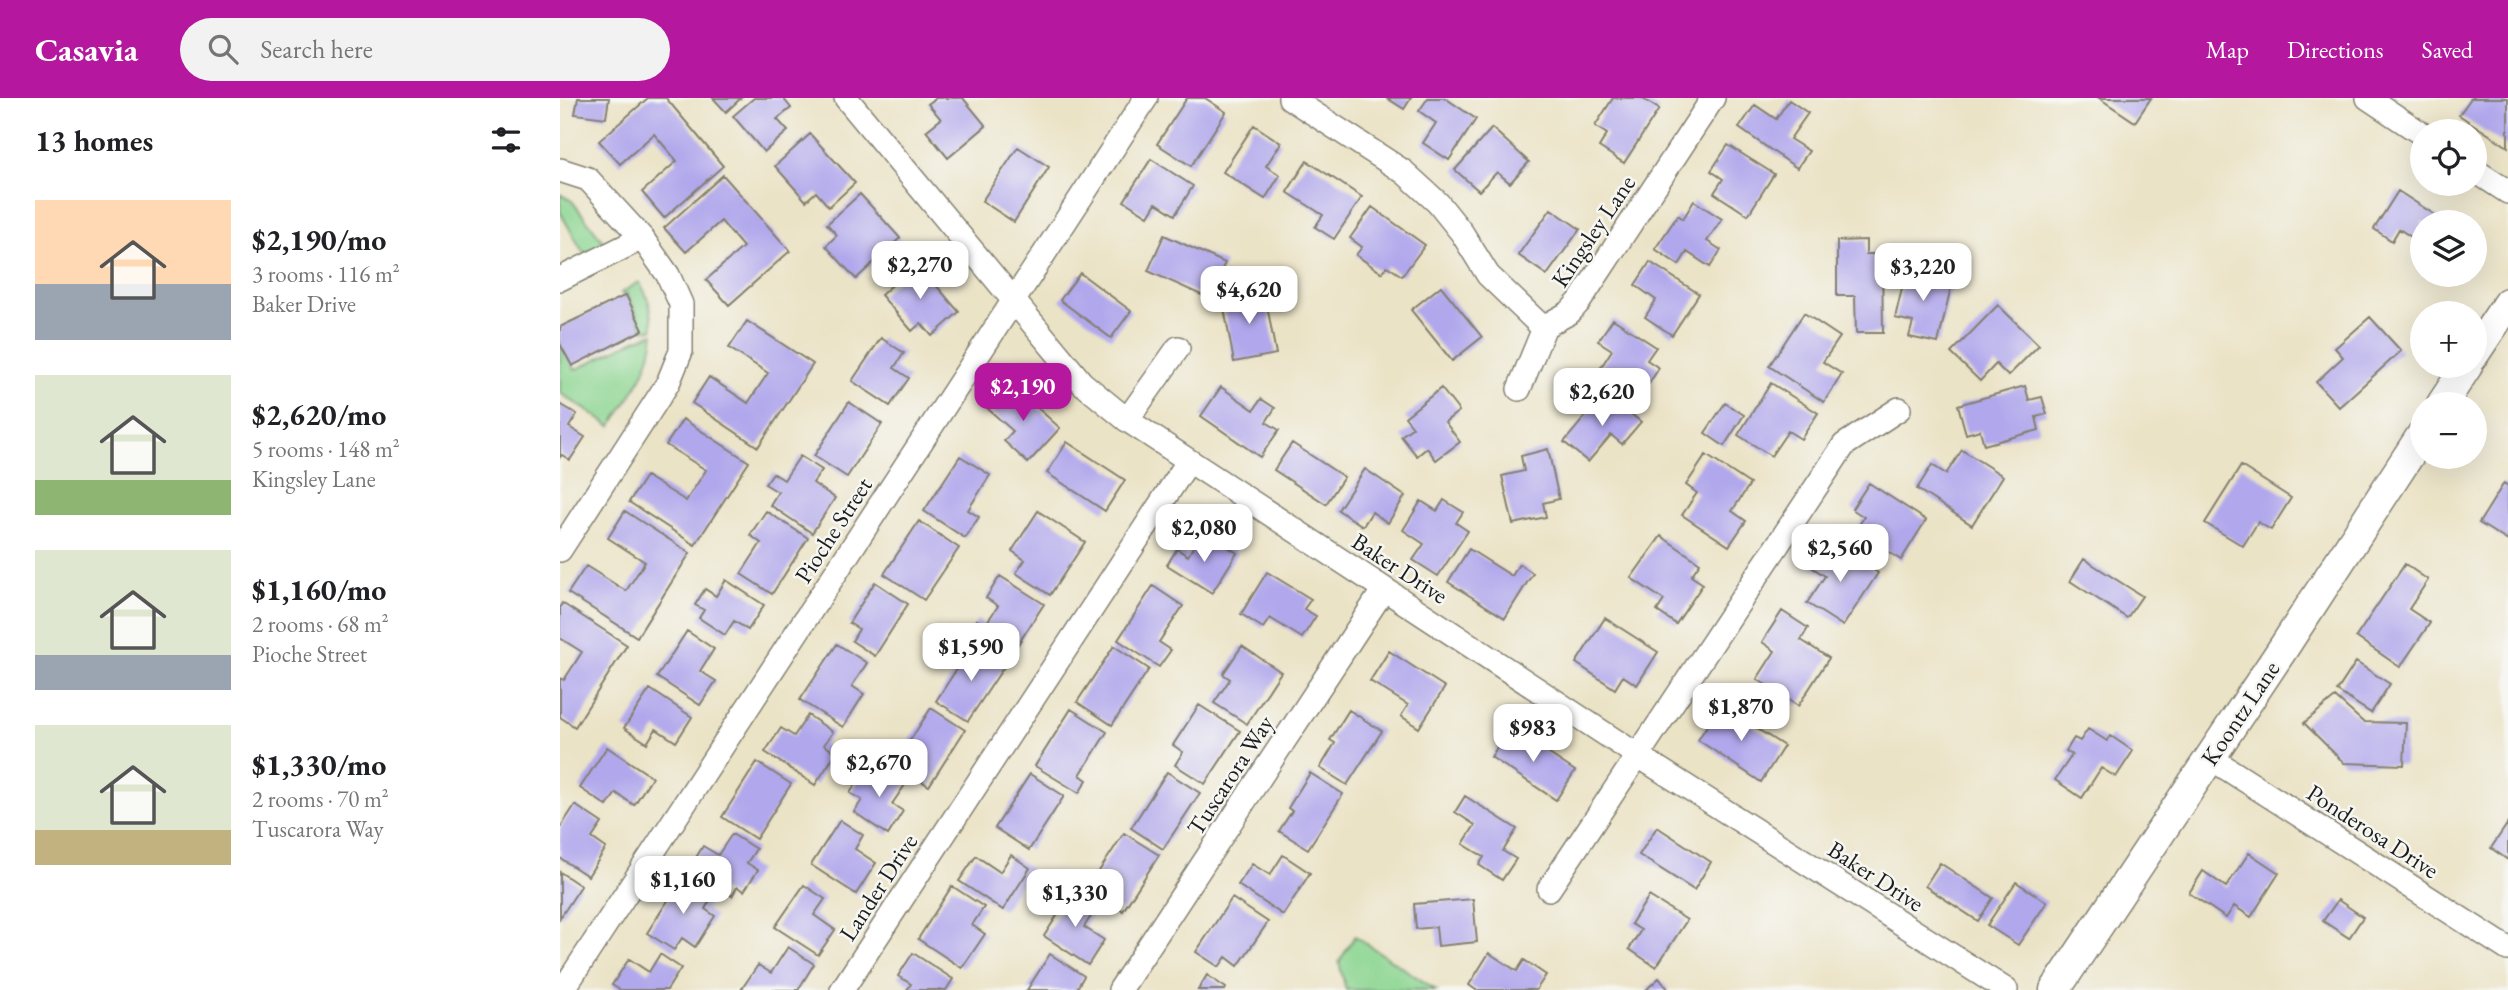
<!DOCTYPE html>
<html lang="en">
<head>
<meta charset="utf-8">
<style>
  body { margin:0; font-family:"EB Garamond",serif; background:#f2f2f2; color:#202124; height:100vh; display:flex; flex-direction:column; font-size:26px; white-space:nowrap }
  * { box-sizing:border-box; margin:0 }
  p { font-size:23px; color:#757577 }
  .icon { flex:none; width:38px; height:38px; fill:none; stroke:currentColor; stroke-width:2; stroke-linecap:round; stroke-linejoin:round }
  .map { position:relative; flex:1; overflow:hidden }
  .drawer { display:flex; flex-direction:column; background:#fff; width:560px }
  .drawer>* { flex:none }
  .controls { position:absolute; left:1850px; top:21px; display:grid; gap:14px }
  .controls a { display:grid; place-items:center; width:77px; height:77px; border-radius:50%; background:#fff; box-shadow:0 7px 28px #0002; font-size:35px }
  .price { position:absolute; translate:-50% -60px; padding:0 16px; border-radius:14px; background:#fff; color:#222; font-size:23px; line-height:46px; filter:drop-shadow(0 2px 4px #0008) }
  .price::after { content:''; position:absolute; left:50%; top:42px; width:21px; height:16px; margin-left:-10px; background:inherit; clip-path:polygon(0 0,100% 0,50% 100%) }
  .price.on { background:#b5179e; color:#fff }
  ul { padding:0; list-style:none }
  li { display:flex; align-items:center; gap:21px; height:175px; padding:0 35px }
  li span { display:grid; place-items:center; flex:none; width:196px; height:140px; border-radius:0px; color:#555 }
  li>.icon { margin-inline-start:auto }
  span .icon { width:84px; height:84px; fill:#fffc; stroke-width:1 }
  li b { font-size:30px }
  h2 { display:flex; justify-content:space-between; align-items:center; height:84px; padding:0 35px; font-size:30px }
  header { display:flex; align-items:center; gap:42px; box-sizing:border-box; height:98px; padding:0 35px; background:#b5179e; color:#fff }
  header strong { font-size:33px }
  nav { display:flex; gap:38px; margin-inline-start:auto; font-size:24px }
  .search { width:490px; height:63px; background:#f2f2f2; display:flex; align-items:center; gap:18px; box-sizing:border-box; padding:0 24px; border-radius:38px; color:#757577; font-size:26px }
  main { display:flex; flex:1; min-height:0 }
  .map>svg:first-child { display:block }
  .green { fill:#8cd591; stroke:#547856; stroke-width:2 }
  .building { fill:#b1a7ec }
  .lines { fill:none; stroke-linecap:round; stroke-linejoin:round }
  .minor-casing { stroke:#848071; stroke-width:26 }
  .tertiary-casing { stroke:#848071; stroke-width:33 }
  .minor { stroke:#fff; stroke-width:23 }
  .tertiary { stroke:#fff; stroke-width:30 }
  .labels { text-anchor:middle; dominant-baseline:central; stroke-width:5; stroke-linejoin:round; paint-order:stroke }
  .street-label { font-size:24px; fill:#1c1c1c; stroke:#f6f6f2 }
</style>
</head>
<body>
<header>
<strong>Casavia</strong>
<div class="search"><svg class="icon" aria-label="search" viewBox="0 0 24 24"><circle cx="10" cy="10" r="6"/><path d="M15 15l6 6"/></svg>Search here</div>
<nav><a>Map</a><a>Directions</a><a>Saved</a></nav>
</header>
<main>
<section class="drawer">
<h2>13 homes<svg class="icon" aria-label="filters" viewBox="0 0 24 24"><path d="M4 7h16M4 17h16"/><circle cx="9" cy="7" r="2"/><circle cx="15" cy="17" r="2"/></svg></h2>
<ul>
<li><span style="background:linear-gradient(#ffd9b3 60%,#9aa5b1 0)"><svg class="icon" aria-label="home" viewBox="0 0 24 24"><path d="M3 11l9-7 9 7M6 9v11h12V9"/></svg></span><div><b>$2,190/mo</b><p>3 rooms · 116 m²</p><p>Baker Drive</p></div></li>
<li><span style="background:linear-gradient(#dfe7d0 75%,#8fb573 0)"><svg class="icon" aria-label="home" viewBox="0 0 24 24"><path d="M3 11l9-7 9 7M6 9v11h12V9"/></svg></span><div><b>$2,620/mo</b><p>5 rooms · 148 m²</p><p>Kingsley Lane</p></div></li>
<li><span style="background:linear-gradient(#dfe7d0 75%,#9aa5b1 0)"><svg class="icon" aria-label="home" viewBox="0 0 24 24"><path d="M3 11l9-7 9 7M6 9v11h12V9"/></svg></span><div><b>$1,160/mo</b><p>2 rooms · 68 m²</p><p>Pioche Street</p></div></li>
<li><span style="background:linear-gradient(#dfe7d0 75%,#c2b280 0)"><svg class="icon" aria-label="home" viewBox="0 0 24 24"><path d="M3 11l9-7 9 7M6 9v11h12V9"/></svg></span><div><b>$1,330/mo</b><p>2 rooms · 70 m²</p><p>Tuscarora Way</p></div></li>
</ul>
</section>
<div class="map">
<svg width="1948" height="892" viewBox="0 0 1948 892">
  <rect width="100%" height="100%" fill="#f6f6f2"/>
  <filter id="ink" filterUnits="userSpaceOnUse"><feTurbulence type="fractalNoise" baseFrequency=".0143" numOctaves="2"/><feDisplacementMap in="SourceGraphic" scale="14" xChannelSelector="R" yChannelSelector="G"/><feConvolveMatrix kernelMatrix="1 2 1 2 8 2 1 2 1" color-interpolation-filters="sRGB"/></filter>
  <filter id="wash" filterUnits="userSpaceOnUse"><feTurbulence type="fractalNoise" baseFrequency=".00686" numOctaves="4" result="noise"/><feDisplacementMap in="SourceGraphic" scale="28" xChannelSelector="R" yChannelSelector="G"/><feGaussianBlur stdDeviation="1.57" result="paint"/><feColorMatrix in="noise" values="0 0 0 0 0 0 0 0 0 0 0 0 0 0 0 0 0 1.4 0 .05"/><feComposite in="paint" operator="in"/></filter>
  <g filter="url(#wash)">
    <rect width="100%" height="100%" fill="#ebe3c6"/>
    <path class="green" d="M0 96 12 103 45 146 24 156 0 114Z
      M79 184C89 199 92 213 93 231L84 232 67 196 63 197 61 195Z
      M94 235C91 272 71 298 51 328L0 295V246L15 272 75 242Z
      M795 838 876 892H786L779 864Z"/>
    <g id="blocks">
      <path class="building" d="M18 0H49L46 20 15 16Z
        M88 0H106L163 68 104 120 82 94 117 63 94 36 60 66 39 43Z
        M153 0H181L166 14Z
        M194 0H223L231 10 217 21 228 33 204 54 173 18Z
        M376 0H403L426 28 388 60 366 33 381 21 368 6Z
        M627 0H645L666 14 631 68 597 46Z
        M827 0H851L844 11Z
        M868 0H885L916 21 889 62 863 45 876 25 859 13Z
        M1053 0H1081L1099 11 1064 65 1039 49 1047 36 1035 28Z
        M1539 0H1591L1575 24Z
        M1911 0H1948V49L1899 17Z
        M1229 2 1248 15 1230 41 1249 53 1237 70 1179 30 1195 7 1216 21Z
        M694 27 721 45 706 68 720 77 705 101 663 74Z
        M932 30 969 64 950 85 937 74 919 93 895 72Z
        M250 36 295 85 269 109 256 94 246 103 215 68Z
        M1168 47 1214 76 1188 117 1154 95 1163 81 1151 73Z
        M458 49 489 69 454 124 422 103Z
        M591 61 633 88 615 117 596 105 588 118 564 103Z
        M747 63 802 99 774 141 755 129 763 117 727 94Z
        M163 77 230 153 169 207 146 182 183 149 161 123 126 154 104 130Z
        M1838 93 1886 124H1862V146L1839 131 1832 143 1814 131Z
        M300 96 340 140 296 181 266 148 277 137 267 126Z
        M1134 103 1162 121 1147 143 1161 152 1150 169 1127 154 1119 167 1095 151 1118 117 1123 121Z
        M812 109 865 147 842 178 827 168 822 175 796 157 802 149 790 140Z
        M991 111 1020 131 987 177 958 157Z
        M604 137 665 165 648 200 588 173Z
        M1306 142V156H1322L1323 235H1296L1295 198H1277V143Z
        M1090 164 1139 196 1112 237 1085 219 1096 202 1075 187Z
        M357 165 399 214 372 238 361 225 352 233 321 197Z
        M1348 165 1374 171 1372 180 1392 185 1378 245 1349 239 1353 224 1335 220Z
        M520 175 571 213 551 240 500 202Z
        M881 188 922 239 892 263 851 212Z
        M704 191 716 256 674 264 662 199Z
        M66 197 83 232 12 268 0 246V229Z
        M1438 207 1479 247 1448 278 1436 266 1420 283 1391 255Z
        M1244 215 1280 239 1263 264 1282 276 1264 304 1209 268Z
        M1810 219 1841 253 1779 309 1756 284 1783 259 1775 250Z
        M1053 221 1096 249 1087 262 1099 270 1079 301 1038 274 1052 252 1038 243Z
        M187 223 253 266 198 349 132 305 149 279 188 305 208 275 169 250Z
        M321 240 344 255 334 270 349 280 330 308 292 283Z
        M1211 285 1258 315 1241 341 1228 333 1211 358 1178 337Z
        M451 286 500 330 468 365 444 343 453 333 428 311Z
        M1465 288 1469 302 1482 299 1487 316 1476 319 1479 332 1424 347 1420 332 1406 336 1398 307Z
        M661 289 694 312 701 301 715 310 706 324 719 332 700 359 641 318Z
        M881 290 899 313 885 324 900 344 876 362 867 350 857 358 841 338 853 329 845 319Z
        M1045 295 1081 324 1062 346 1051 337 1028 364 1004 344Z
        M289 304 322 326 287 379 254 358Z
        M1165 305 1184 317 1164 348 1145 335Z
        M0 306 17 316 9 329 25 339 10 362 2 357 0 359Z
        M123 321 189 364 135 447 69 404 86 378 126 403 146 372 106 347Z
        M507 344 565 382 545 413 487 375Z
        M732 345 784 379 766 406 714 372Z
        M988 351 999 401 983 405 986 419 953 426 942 378 964 373 961 358Z
        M1402 352 1443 378 1412 427 1357 391 1372 367 1386 376Z
        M1146 357 1190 386 1172 413 1186 423 1169 448 1122 417 1137 395 1126 387Z
        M240 358 262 372 253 385 275 400 252 435 210 407 218 394 205 386 213 375 224 382Z
        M400 358 430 377 408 412 419 419 405 440 364 413Z
        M1681 368 1731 400 1711 432 1698 424 1683 448 1645 425Z
        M805 371 845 398 828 425 812 414 803 428 778 412Z
        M1309 385 1366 422 1341 462 1296 432 1304 419 1292 411Z
        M1944 385 1948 388V443L1919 425Z
        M884 402 903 414 896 425 908 433 878 478 853 462 864 446 843 432 861 403 877 413Z
        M65 413 130 455 77 539 8 495 26 468 66 493 85 464 48 440Z
        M206 413 248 440 212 496 181 476 201 445 190 437Z
        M478 413 525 444 490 497 456 475 465 462 452 453Z
        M359 423 399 450 364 502 324 476Z
        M1101 438 1140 465 1131 478 1143 486 1116 526 1097 513 1104 502 1071 480Z
        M652 439 677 455 652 495 607 467 617 451 628 458 635 446 644 452Z
        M1270 444 1318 475 1283 528 1247 505 1265 478 1253 470Z
        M909 451 952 478 959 466 973 475 945 520 888 484Z
        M1524 461 1582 498 1567 520 1510 483Z
        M1845 466 1868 482 1849 511 1870 525 1840 569 1796 539Z
        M707 474 751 501 744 511 756 518 742 540 710 520 703 530 681 516Z
        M440 478 484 506 449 560 410 534 417 522 425 527 438 508 426 500Z
        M166 482 204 507 188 532 174 523 165 537 139 520 144 512 135 507 145 491 156 498Z
        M315 484 348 506 315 558 292 543 299 531 289 525Z
        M593 488 623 508 599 544 611 552 599 569 558 542Z
        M2 505 67 547 15 629 0 619V580L4 582 22 554 0 540V509Z
        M1222 513 1248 530 1241 542 1269 560 1238 608 1197 581 1215 553 1202 544Z
        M1045 520 1098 554 1077 587 1063 578 1055 591 1016 565Z
        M127 533 154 551 140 573 156 583 140 607 97 579Z
        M277 546 307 565 292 588 304 596 283 629 240 602Z
        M413 546 445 567 408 623 376 603Z
        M554 548 589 571 552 627 517 604Z
        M682 548 721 574 687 626 654 605 670 581 663 576Z
        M829 553 885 589 859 630 841 618 848 607 810 583Z
        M1796 564 1830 586 1811 615 1777 593Z
        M90 591 132 619 116 644 96 631 87 645 64 630Z
        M1775 599 1803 624 1846 625 1844 667 1784 665 1744 625Z
        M639 607 680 633 645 686 615 667 623 654 613 647Z
        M1160 607 1224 648 1201 684 1138 642Z
        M371 610 405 632 369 688 335 666Z
        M511 611 547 634 520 677 527 682 519 695 475 668Z
        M789 612 822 633 787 687 760 670 775 645 770 642Z
        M248 617 273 634 264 647 276 655 255 687 205 654 221 630 234 638Z
        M950 630 1015 673 996 702 931 659Z
        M1528 631 1547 643 1551 638 1573 653 1556 679 1541 670 1522 700 1495 682 1512 657 1506 653 1514 640 1520 643Z
        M47 649 92 679 74 707 56 695 47 708 20 690Z
        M197 664 231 686 196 741 162 719Z
        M324 668 347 684 332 706 343 713 328 737 294 714 302 702 290 695 305 672 316 680Z
        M607 674 640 695 603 751 571 730Z
        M750 675 783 696 748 751 719 733 732 713 728 710Z
        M470 676 504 698 469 752 435 730Z
        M905 698 957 731 943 753 956 761 942 782 919 767 924 759 903 746 915 727 895 714Z
        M15 707 42 725 32 740 46 750 28 778 0 760V730Z
        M280 722 303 737 295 751 316 765 296 796 251 767Z
        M1948 725V762L1931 750Z
        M1097 729 1151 764 1134 792 1079 757Z
        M564 735 599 757 563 813 528 790Z
        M172 736 196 751 187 765 198 772 184 793 177 789 172 798 129 771 143 748 158 757Z
        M1689 755 1719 775 1691 819 1674 808 1666 820 1629 795 1643 773 1666 789Z
        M451 757 470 770 443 812 399 783 416 758 440 774Z
        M723 757 750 775 723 817 678 787 692 766 710 777Z
        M1380 765 1433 800 1418 823 1365 788Z
        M0 774 21 788 0 820Z
        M123 779 152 799 145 811 155 818 135 849 122 840 114 852 87 835Z
        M1456 784 1487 804 1458 847 1427 827Z
        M244 787 265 801 254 817 275 832 258 857 215 829Z
        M392 788 424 809 412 827 425 836 402 870 358 841Z
        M513 793 537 809 524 829 544 842 528 867 484 838Z
        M1089 798 1127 822 1096 869 1069 851 1081 832 1071 826Z
        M672 800 708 824 678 868 666 859 659 869 636 854Z
        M913 801 917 844 878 848 876 829 856 831 854 806Z
        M1778 802 1803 819 1789 840 1763 823Z
        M228 849 254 866 238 892H181L198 867 211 875Z
        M353 855 393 881 386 892H347L351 886 338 878Z
        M929 855 957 873 964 862 986 877 976 892H916L909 887Z
        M100 856 121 870 107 892H60L52 887 69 861 89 874Z
        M490 856 524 878 516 892H467Z
        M647 877 666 890 665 892H638Z
        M1099 880 1109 892H1086Z"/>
    </g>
  </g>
  <g filter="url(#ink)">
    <use href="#blocks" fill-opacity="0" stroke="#848071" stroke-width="2"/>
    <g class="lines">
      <g class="minor-casing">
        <path id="minor" d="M286 0 522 285 567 322 1077 657 1446 892
          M730 0 844 74 878 105 902 135 928 177 979 226 985 228
          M1808 0 1862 36
          M0 72 28 81 82 140 108 177 121 206V253L108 285 0 452
          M1914 72 1948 94
          M0 181 82 140
          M959 291 985 228 1009 215 1019 204 1153 0
          M567 322 618 250
          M1649 659 1948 851
          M989 791 1284 347 1339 311
          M3 892 586 0
          M282 892 628 364
          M560 892 824 491"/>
      </g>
      <g class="tertiary-casing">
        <path id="tertiary" d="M1914 256 1948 205
          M1882 306 1907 268
          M1495 892 1724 549 1862 337"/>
      </g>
      <use href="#minor" class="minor"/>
      <use href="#tertiary" class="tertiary"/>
    </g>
  </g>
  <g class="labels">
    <g class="street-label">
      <text transform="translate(1033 133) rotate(-56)">Kingsley Lane</text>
      <text transform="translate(273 432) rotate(-57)">Pioche Street</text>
      <text transform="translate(840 470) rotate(33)">Baker Drive</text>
      <text transform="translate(1680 615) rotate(-56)">Koontz Lane</text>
      <text transform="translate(670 677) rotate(-57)">Tuscarora Way</text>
      <text transform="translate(1813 733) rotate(33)">Ponderosa Drive</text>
      <text transform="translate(1316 778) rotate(33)">Baker Drive</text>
      <text transform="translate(318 789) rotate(-57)">Lander Drive</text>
    </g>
  </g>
</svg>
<div class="controls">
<a><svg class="icon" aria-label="locate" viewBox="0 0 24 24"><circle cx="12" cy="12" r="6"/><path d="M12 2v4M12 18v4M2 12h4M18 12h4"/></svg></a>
<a><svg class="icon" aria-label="layers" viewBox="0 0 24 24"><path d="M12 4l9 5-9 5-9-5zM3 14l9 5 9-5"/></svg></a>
<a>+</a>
<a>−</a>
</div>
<b class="price" style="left:360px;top:203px">$2,270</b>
<b class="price" style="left:1363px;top:205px">$3,220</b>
<b class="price" style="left:689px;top:228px">$4,620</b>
<b class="price on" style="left:463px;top:325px">$2,190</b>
<b class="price" style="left:1042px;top:330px">$2,620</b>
<b class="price" style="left:644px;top:466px">$2,080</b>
<b class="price" style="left:1280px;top:486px">$2,560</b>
<b class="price" style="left:411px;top:585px">$1,590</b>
<b class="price" style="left:1181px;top:645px">$1,870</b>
<b class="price" style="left:973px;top:666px">$983</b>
<b class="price" style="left:319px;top:701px">$2,670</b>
<b class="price" style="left:123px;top:818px">$1,160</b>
<b class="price" style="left:515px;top:831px">$1,330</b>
</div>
</main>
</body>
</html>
